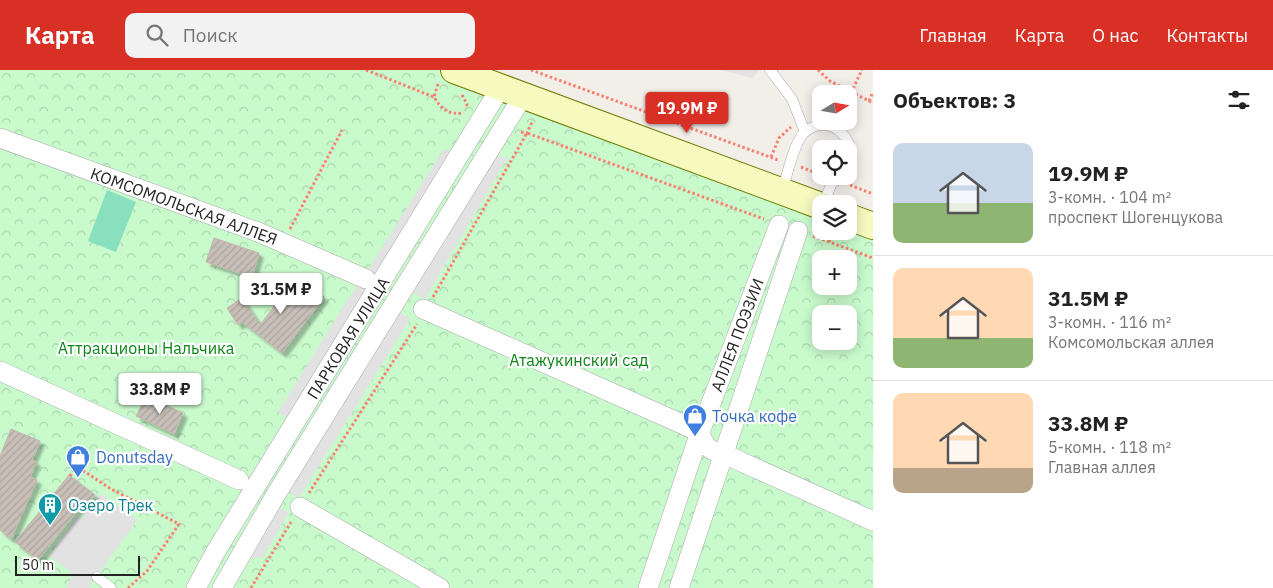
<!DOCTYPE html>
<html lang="ru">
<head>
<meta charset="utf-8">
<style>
  body { margin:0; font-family:"IBM Plex Sans",sans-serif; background:#f2f2f2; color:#222; height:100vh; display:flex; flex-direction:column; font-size:19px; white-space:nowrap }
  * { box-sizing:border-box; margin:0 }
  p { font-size:16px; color:#767676 }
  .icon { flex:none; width:28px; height:28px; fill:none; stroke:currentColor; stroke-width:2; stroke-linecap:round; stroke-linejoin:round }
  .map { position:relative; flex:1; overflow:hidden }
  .sheet { display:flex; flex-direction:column; background:#fff; width:400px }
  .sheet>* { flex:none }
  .needle { width:32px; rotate:79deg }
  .buttons { position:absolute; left:812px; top:15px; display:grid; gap:10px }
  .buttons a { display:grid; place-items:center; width:45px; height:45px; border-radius:10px; background:#fff; box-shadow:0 2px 12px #0003; font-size:25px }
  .scale { position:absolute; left:15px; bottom:12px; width:125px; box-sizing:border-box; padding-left:5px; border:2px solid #222; border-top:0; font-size:14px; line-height:18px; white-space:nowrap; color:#222; -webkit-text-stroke:4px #fff; paint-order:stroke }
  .price { position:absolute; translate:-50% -42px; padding:0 11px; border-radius:5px; background:#fff; color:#222; font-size:16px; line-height:32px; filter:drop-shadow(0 1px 2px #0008) }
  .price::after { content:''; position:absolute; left:50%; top:30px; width:15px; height:11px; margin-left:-8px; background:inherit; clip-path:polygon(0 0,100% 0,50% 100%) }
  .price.selected { background:#d93025; color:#fff }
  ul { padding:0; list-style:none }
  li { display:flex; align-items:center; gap:15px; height:125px; padding:0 20px }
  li+li { border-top:1px solid #e0e0e0 }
  li span { display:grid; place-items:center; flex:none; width:140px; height:100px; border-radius:10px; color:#555 }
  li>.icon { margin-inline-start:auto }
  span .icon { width:60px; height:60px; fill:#fffc; stroke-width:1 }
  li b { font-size:21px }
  h2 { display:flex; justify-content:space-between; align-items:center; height:60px; padding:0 20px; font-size:21px }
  header { display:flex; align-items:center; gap:30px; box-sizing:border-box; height:70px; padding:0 25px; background:#d93025; color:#fff }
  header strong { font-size:24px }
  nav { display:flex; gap:28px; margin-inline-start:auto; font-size:18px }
  .search { width:350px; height:45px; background:#f2f2f2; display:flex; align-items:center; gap:12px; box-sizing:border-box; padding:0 18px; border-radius:10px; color:#767676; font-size:19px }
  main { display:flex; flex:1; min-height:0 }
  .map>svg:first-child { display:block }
  .park { fill:url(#park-crowns); fill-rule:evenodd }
  .pitch { fill:#88e0be }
  .parking { fill:#e2e2e2 }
  .building { fill:url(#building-hatch); stroke:#c4b6ab; filter:url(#shadow) }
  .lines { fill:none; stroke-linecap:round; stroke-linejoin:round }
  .lane-casing { stroke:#a9a9a9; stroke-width:11 }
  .street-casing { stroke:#a9a9a9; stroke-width:20 }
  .secondary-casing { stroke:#707d05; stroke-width:28 }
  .path { stroke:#fa8072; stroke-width:3; stroke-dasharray:2.5 2.5; stroke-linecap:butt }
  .lane { stroke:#fff; stroke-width:10 }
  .street { stroke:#fff; stroke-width:19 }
  .secondary { stroke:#f7fabf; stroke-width:26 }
  .labels { text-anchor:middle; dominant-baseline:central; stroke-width:4.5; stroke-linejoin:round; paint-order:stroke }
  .street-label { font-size:16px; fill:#222; stroke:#fff }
  .park-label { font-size:16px; fill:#0c8416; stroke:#fff }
  .shop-label { font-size:16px; fill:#366cbe; stroke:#fff; text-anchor:start }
  .culture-label { font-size:16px; fill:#0d838f; stroke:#fff; text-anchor:start }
</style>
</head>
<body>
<header>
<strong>Карта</strong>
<div class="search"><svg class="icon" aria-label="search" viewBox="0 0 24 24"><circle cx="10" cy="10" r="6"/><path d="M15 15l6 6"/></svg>Поиск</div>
<nav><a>Главная</a><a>Карта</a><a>О нас</a><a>Контакты</a></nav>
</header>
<main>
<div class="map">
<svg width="873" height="518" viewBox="0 0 873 518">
  <defs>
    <pattern id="park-crowns" width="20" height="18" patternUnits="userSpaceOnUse" patternTransform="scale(1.25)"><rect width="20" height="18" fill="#c8facc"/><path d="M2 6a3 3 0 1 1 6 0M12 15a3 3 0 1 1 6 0" fill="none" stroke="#acd6af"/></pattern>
    <pattern id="building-hatch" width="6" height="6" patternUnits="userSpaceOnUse" patternTransform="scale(1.25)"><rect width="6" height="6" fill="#c7bfb8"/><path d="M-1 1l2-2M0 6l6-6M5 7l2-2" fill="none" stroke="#aba49e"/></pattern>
    <filter id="shadow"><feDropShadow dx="4.5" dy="4.5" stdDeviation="1" flood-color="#0004"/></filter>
  </defs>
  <rect width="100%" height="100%" fill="#f2efe9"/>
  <path class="park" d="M0 0H454L821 136V161H849V147L873 156V518H0ZM821 189H849V216H821ZM821 244H849V271H821Z"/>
  <path class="pitch" d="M107 120 136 132 116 182 88 171Z"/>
  <path class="parking" d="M722 0H760L752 8Z
    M443 80H454L376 207 366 203Z
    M492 87H508L425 229 410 221Z
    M358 213 369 218 289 349 278 342Z
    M397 240 410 249 299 428 286 420Z
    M100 423 137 450 89 518H69L66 516 74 504 49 486 77 446 81 449Z
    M275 435 289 443 262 488H247Z"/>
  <path class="building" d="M214 168 259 183 252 207 206 192Z
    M297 206 324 227 282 283 242 252 238 255 227 238 242 228 260 255Z
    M146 326 183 343 174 364 136 346Z
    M11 359 40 371 32 390 36 392 30 407 37 410 11 469 0 460V386Z
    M69 405 95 425 86 437 82 435 38 490 15 472Z"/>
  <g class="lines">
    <g class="lane-casing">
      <path id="lane" d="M770 0 792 29 805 62
        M782 121C787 106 794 72 804 63 828 40 860 69 849 99
        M823 134 832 113 843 106
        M97 507 111 518"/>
    </g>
    <g class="street-casing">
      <path id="street" d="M0 68 258 162 366 209
        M423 239 700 362C704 376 709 381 724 384L873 451
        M0 301 239 410
        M300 437 440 518
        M196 518 216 481 501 17
        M222 518 275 426 523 26
        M648 518 700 362 779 155
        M679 518 798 161"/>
    </g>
    <g class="secondary-casing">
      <path id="secondary" d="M454 0 821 136
        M849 147 873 156"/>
    </g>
    <path class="path" d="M366 0 434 27
      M531 0 778 90
      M818 0 830 11 873 33
      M438 14 434 27C442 40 449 45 464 43
      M851 23 862 0
      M462 25 467 34 466 39
      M869 31 873 22
      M521 62 527 63 533 50
      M771 87 779 68 791 57
      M801 97 821 105
      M850 115 873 124
      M290 159 342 60
      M813 166 873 188
      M829 172 834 161
      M433 227 527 63 764 149
      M70 406 76 396 111 419 179 454 147 501 128 518
      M309 423 417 254
      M251 518 291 452"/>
    <use href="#lane" class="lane"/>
    <use href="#street" class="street"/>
    <use href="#secondary" class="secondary"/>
  </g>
  <defs>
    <g id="shop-pin" transform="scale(1.25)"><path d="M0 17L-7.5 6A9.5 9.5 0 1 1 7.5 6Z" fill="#3f7fe0" stroke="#fff"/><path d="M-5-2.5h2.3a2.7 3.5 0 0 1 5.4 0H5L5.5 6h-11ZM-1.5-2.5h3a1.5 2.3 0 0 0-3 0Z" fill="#fff"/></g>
    <g id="building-pin" transform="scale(1.25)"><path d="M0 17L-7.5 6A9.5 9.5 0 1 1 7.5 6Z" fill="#0f9aa8" stroke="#fff"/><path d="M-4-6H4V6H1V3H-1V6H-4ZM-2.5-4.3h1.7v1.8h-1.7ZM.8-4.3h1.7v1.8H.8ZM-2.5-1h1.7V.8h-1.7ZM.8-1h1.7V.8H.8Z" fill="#fff"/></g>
  </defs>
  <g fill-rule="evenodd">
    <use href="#shop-pin" x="695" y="346"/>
    <use href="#shop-pin" x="78" y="387"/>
    <use href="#building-pin" x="50" y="435"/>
  </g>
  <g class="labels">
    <g class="street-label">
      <text transform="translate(184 136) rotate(20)">КОМСОМОЛЬСКАЯ АЛЛЕЯ</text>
      <text transform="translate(737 265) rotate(-69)">АЛЛЕЯ ПОЭЗИИ</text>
      <text transform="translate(348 268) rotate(-58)">ПАРКОВАЯ УЛИЦА</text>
    </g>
    <g class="park-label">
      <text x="146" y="278">Аттракционы Нальчика</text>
      <text x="579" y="290">Атажукинский сад</text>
    </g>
    <g class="shop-label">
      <text x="712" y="346">Точка кофе</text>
      <text x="96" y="387">Donutsday</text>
    </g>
    <g class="culture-label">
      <text x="68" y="435">Озеро Трек</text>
    </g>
  </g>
</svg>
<div class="buttons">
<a><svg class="needle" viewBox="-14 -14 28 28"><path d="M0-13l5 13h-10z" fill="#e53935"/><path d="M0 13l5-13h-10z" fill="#767676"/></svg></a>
<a><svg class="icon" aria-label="locate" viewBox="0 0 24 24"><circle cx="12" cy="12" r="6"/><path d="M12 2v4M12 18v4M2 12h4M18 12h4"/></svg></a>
<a><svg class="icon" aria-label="layers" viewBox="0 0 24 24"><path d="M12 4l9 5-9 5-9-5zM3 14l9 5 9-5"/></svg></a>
<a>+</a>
<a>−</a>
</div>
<div class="scale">50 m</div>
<b class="price selected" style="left:687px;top:64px">19.9M ₽</b>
<b class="price" style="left:281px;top:245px">31.5M ₽</b>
<b class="price" style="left:160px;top:345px">33.8M ₽</b>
</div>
<section class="sheet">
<h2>Объектов: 3<svg class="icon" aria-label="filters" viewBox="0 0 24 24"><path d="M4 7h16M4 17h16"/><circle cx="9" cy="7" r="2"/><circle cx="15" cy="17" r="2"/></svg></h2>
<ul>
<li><span style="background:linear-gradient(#c9d6e8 60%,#8fb573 0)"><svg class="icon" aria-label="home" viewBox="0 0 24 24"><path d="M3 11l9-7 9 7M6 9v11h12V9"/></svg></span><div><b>19.9M ₽</b><p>3-комн. · 104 m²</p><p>проспект Шогенцукова</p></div></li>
<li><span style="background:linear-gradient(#ffd9b3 70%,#8fb573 0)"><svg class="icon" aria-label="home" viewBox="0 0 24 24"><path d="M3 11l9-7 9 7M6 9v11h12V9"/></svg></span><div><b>31.5M ₽</b><p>3-комн. · 116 m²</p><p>Комсомольская аллея</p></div></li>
<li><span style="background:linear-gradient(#ffd9b3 75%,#b9a48a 0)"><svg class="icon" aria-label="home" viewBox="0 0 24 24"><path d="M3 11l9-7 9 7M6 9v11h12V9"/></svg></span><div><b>33.8M ₽</b><p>5-комн. · 118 m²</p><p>Главная аллея</p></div></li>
</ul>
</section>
</main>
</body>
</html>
